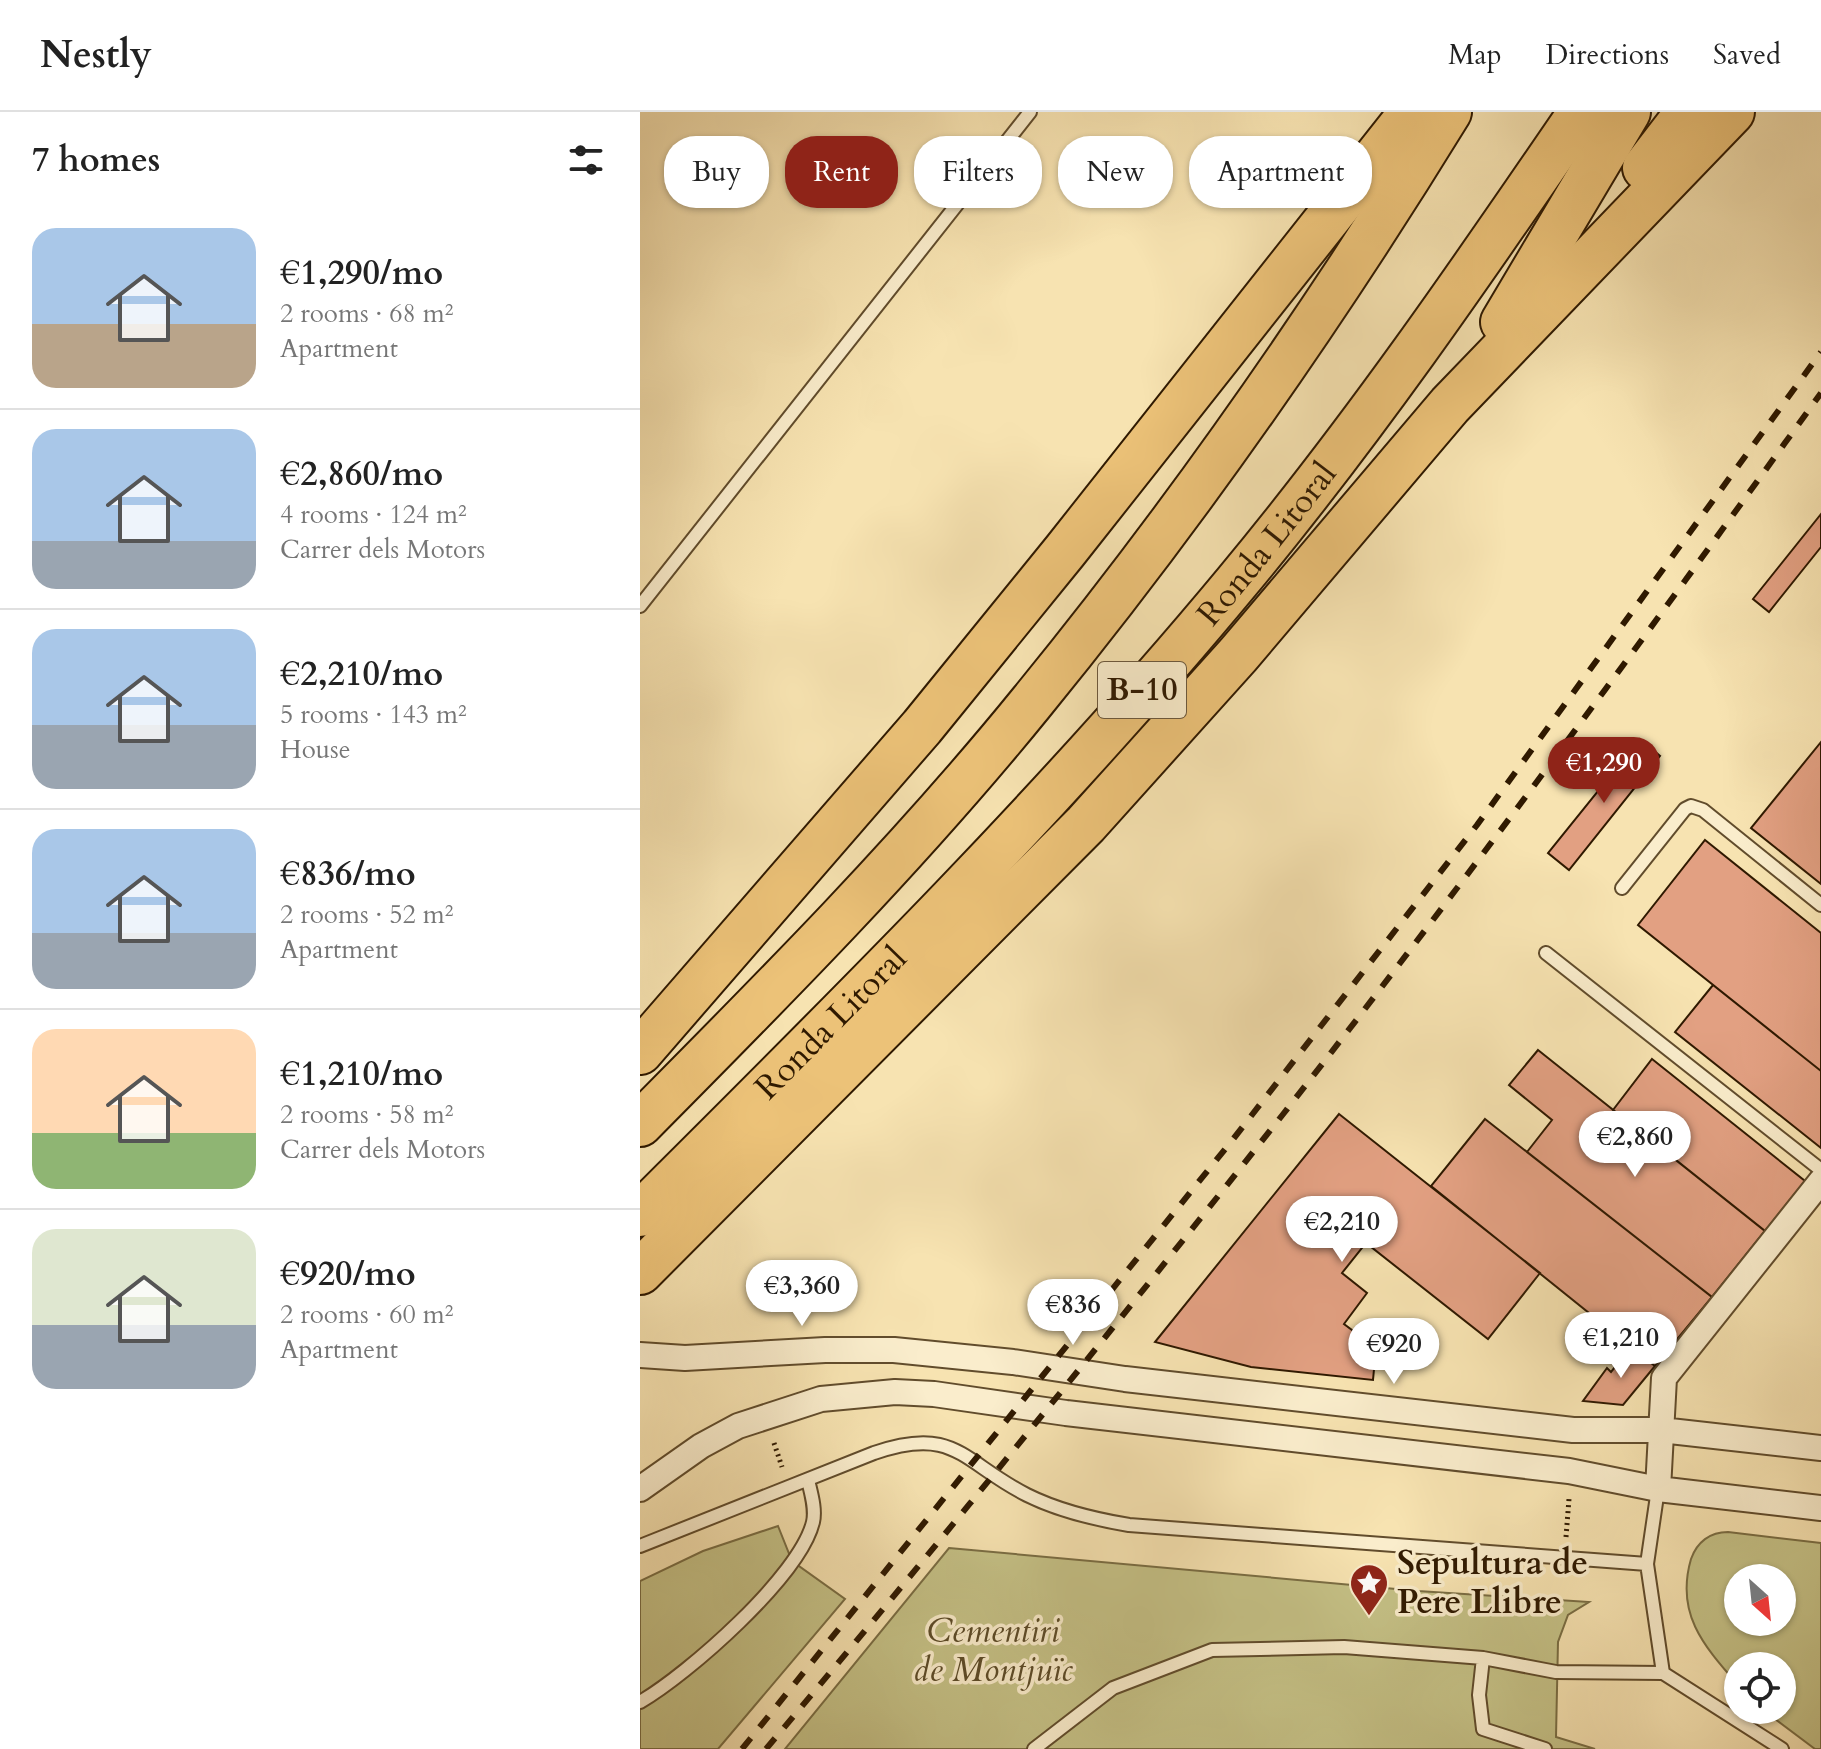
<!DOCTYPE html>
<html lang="en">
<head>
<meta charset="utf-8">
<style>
  body { margin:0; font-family:Cardo,serif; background:#f2f2f2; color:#222; height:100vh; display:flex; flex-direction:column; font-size:30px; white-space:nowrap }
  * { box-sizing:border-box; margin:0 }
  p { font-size:26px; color:#767676 }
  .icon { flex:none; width:44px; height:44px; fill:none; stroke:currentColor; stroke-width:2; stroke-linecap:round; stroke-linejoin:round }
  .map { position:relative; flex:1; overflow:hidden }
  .sheet { display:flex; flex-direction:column; background:#fff; width:640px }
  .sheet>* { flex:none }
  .guide { position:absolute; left:24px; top:24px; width:760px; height:72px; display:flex; gap:16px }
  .needle { width:52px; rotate:153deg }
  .controls { position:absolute; left:1084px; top:1452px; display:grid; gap:16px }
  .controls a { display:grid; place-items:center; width:72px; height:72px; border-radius:50%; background:#fff; box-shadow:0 2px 6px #0004; font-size:40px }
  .price { position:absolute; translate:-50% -68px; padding:0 18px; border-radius:28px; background:#fff; color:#222; font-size:26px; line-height:52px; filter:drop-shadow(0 2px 4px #0008) }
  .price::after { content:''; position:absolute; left:50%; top:48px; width:24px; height:18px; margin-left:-12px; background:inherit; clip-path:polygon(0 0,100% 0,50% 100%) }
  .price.selected { background:#8f2418; color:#fff }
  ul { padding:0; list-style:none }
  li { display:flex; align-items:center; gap:24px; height:200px; padding:0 32px }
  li+li { border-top:2px solid #e0e0e0 }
  li span { display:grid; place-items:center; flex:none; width:224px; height:160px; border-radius:24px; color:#555 }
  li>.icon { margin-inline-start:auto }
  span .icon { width:96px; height:96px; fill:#fffc; stroke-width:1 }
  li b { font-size:34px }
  h2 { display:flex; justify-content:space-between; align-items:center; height:96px; padding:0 32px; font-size:34px }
  .pill { padding:0 28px; border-radius:32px; background:#fff; box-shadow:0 2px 6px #0004; font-size:28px; line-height:72px }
  .pill.selected { background:#8f2418; color:#fff }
  header { display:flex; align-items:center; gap:48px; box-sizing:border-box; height:112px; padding:0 40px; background:#fff; border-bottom:2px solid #e0e0e0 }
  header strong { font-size:38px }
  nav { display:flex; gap:44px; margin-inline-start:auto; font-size:28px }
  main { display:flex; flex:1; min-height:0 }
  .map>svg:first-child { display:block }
  .green { fill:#c5c186; stroke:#7a6d43; stroke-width:2; fill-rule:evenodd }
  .building { fill:#e2a082; stroke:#2f1900; stroke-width:2 }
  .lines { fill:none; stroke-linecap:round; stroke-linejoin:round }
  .lane-casing { stroke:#614c2c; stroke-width:16 }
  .street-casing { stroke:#614c2c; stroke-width:28 }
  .highway-casing { stroke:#2f1900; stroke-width:48 }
  .path { stroke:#2f1900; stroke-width:5; stroke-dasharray:2 4; stroke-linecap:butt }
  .lane { stroke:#faedcc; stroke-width:12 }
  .street { stroke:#faedcc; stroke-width:24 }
  .highway { stroke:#ecc278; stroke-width:44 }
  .rail { stroke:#2f1900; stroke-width:6; stroke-dasharray:14 14; stroke-linecap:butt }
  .labels { text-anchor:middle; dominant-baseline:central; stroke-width:7; stroke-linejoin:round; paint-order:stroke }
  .shield { fill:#faedcc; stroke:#6c593d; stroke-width:2 }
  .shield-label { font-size:32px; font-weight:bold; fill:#2f1900 }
  .street-label { font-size:34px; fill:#2f1900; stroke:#faedcc }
  .poi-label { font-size:34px; font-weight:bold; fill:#2f1900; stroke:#faedcc; text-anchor:start }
  .park-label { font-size:34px; font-style:italic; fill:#5c4b28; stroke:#faedcc }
</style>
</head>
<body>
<header>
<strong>Nestly</strong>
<nav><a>Map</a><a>Directions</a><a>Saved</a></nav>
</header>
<main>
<section class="sheet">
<h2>7 homes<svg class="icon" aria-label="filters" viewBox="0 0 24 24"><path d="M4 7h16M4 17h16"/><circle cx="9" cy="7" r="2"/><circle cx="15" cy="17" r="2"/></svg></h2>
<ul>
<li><span style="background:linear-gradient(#a9c7e8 60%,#b9a48a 0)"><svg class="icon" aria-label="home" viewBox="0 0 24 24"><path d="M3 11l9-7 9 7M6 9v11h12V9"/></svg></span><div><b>€1,290/mo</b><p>2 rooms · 68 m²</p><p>Apartment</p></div></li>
<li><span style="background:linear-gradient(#a9c7e8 70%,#9aa5b1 0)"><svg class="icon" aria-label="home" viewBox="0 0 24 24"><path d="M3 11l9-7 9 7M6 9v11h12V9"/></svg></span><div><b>€2,860/mo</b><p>4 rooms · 124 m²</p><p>Carrer dels Motors</p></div></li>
<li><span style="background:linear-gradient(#a9c7e8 60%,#9aa5b1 0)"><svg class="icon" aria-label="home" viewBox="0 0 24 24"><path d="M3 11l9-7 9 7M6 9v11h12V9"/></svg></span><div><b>€2,210/mo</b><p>5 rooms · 143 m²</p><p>House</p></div></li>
<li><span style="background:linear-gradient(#a9c7e8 65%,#9aa5b1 0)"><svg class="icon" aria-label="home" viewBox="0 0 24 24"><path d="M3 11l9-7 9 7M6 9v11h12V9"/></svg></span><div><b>€836/mo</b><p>2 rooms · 52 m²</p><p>Apartment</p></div></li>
<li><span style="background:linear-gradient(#ffd9b3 65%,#8fb573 0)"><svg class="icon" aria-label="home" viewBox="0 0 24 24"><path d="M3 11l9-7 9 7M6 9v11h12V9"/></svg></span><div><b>€1,210/mo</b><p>2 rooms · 58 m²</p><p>Carrer dels Motors</p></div></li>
<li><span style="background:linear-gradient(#dfe7d0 60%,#9aa5b1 0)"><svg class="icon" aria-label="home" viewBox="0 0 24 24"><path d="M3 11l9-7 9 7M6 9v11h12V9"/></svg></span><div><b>€920/mo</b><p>2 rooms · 60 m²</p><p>Apartment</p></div></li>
</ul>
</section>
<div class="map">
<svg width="1181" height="1637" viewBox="0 0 1181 1637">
  <rect width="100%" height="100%" fill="#f7e3b1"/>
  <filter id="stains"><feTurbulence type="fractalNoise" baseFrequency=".0025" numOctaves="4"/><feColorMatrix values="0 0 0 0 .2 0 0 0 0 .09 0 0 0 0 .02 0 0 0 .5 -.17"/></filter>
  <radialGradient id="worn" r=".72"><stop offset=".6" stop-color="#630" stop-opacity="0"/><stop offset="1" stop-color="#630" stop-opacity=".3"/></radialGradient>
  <path class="green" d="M138 1414 152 1449 205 1487 78 1637H0V1469L63 1439Z
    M1088 1420 1181 1431V1637H1175L1123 1598H1142V1554H1098V1573C1064 1534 1035 1502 1051 1447 1057 1430 1070 1420 1088 1420ZM1142 1466V1510H1098V1466Z
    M309 1436 778 1479 949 1490 928 1503 918 1530 916 1625 955 1637H145Z"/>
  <path class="building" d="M1181 402V435L1129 500 1113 487Z
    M1000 627 1020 644 929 758 908 741Z
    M1181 630V772L1111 716Z
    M1065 728 1181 821V959L998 813Z
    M1073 873 1181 959V1036L1035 920Z
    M898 938 1125 1119 1072 1185 887 1040 912 1008 869 973Z
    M1012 947 1165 1069 1125 1119 973 998Z
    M699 1002 900 1161 848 1227 726 1131 702 1161 727 1181 704 1212 736 1236 733 1268 611 1255 515 1230Z
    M845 1007 1072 1185 1015 1254 791 1074Z
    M992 1234 1015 1254 983 1293 943 1289 967 1256 971 1260Z"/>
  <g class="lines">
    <g class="lane-casing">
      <path id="lane" d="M0 494 390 0
        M982 776 1045 697 1051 694 1063 698 1181 793
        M906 841 1181 1058
        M1018 1377 1007 1452 1023 1561 1142 1637
        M0 1434 234 1341C315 1313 322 1350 387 1383 419 1399 453 1407 489 1413L1007 1452
        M843 1546 839 1583 843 1617 905 1637
        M0 1590C47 1563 160 1464 173 1410 176 1397 171 1381 168 1368
        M394 1637 473 1576 572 1538 704 1535 843 1546 916 1560 1023 1561"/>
    </g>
    <g class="street-casing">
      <path id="street" d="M0 1243 45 1246 185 1238H254L373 1250 485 1267 933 1318H1021L1181 1336
        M0 1377 61 1334 98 1314 181 1287 255 1280 294 1282 426 1301 929 1359 1018 1377 1181 1396
        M1018 1377 1024 1266 1181 1069"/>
    </g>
    <g class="highway-casing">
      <g id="highway">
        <path d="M1005 56 1048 0"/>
        <path d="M863 210 988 0"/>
        <path d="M0 940 282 615 425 439 772 0"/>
        <path d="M0 1012C135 876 270 740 391 591 543 405 683 205 809 0"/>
        <path id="s1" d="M0 1102C205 898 411 694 596 471 721 321 831 161 941 0"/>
        <path d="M0 1160 446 712 598 543 810 293 1092 0"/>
      </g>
    </g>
    <path class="path" d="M134 1331 142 1355
      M926 1425 929 1387"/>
    <use href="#lane" class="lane"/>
    <use href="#street" class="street"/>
    <use href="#highway" class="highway"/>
    <path class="rail" d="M102 1637 594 1026 837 713 1181 240
      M126 1637C302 1428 475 1215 644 1001 829 765 1006 524 1181 281"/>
  </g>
  <defs>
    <g id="sight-pin" transform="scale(2)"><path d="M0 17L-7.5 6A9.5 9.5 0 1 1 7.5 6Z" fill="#8f2418" stroke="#faedcc"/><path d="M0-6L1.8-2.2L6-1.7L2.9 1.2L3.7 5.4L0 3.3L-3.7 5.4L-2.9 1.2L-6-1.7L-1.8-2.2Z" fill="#fff"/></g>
  </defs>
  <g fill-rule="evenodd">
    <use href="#sight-pin" x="729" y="1471"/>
  </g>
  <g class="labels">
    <rect class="shield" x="458" y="550" width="88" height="56" rx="6"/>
    <g class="shield-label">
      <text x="502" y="578">B-10</text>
    </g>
    <g class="street-label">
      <text stroke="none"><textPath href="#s1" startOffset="918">Ronda Litoral</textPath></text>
      <text stroke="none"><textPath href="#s1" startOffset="270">Ronda Litoral</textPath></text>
    </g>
    <g class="poi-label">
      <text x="757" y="1451">Sepultura de<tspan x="757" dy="39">Pere Llibre</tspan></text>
    </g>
    <g class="park-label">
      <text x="353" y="1519">Cementiri<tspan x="353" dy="39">de Montjuïc</tspan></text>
    </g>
  </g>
  <rect width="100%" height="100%" filter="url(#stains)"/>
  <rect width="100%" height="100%" fill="url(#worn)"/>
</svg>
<div class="controls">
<a><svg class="needle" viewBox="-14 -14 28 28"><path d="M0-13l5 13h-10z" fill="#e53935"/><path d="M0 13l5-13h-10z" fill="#767676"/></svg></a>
<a><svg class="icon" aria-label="locate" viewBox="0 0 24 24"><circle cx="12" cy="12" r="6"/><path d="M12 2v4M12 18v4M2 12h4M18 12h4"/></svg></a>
</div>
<b class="price selected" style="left:964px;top:693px">€1,290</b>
<b class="price" style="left:995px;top:1067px">€2,860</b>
<b class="price" style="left:702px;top:1152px">€2,210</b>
<b class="price" style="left:162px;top:1216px">€3,360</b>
<b class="price" style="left:433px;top:1235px">€836</b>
<b class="price" style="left:981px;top:1268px">€1,210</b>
<b class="price" style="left:754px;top:1274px">€920</b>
<div class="guide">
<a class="pill">Buy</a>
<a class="pill selected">Rent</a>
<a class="pill">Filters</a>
<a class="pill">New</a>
<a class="pill">Apartment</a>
</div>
</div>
</main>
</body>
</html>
